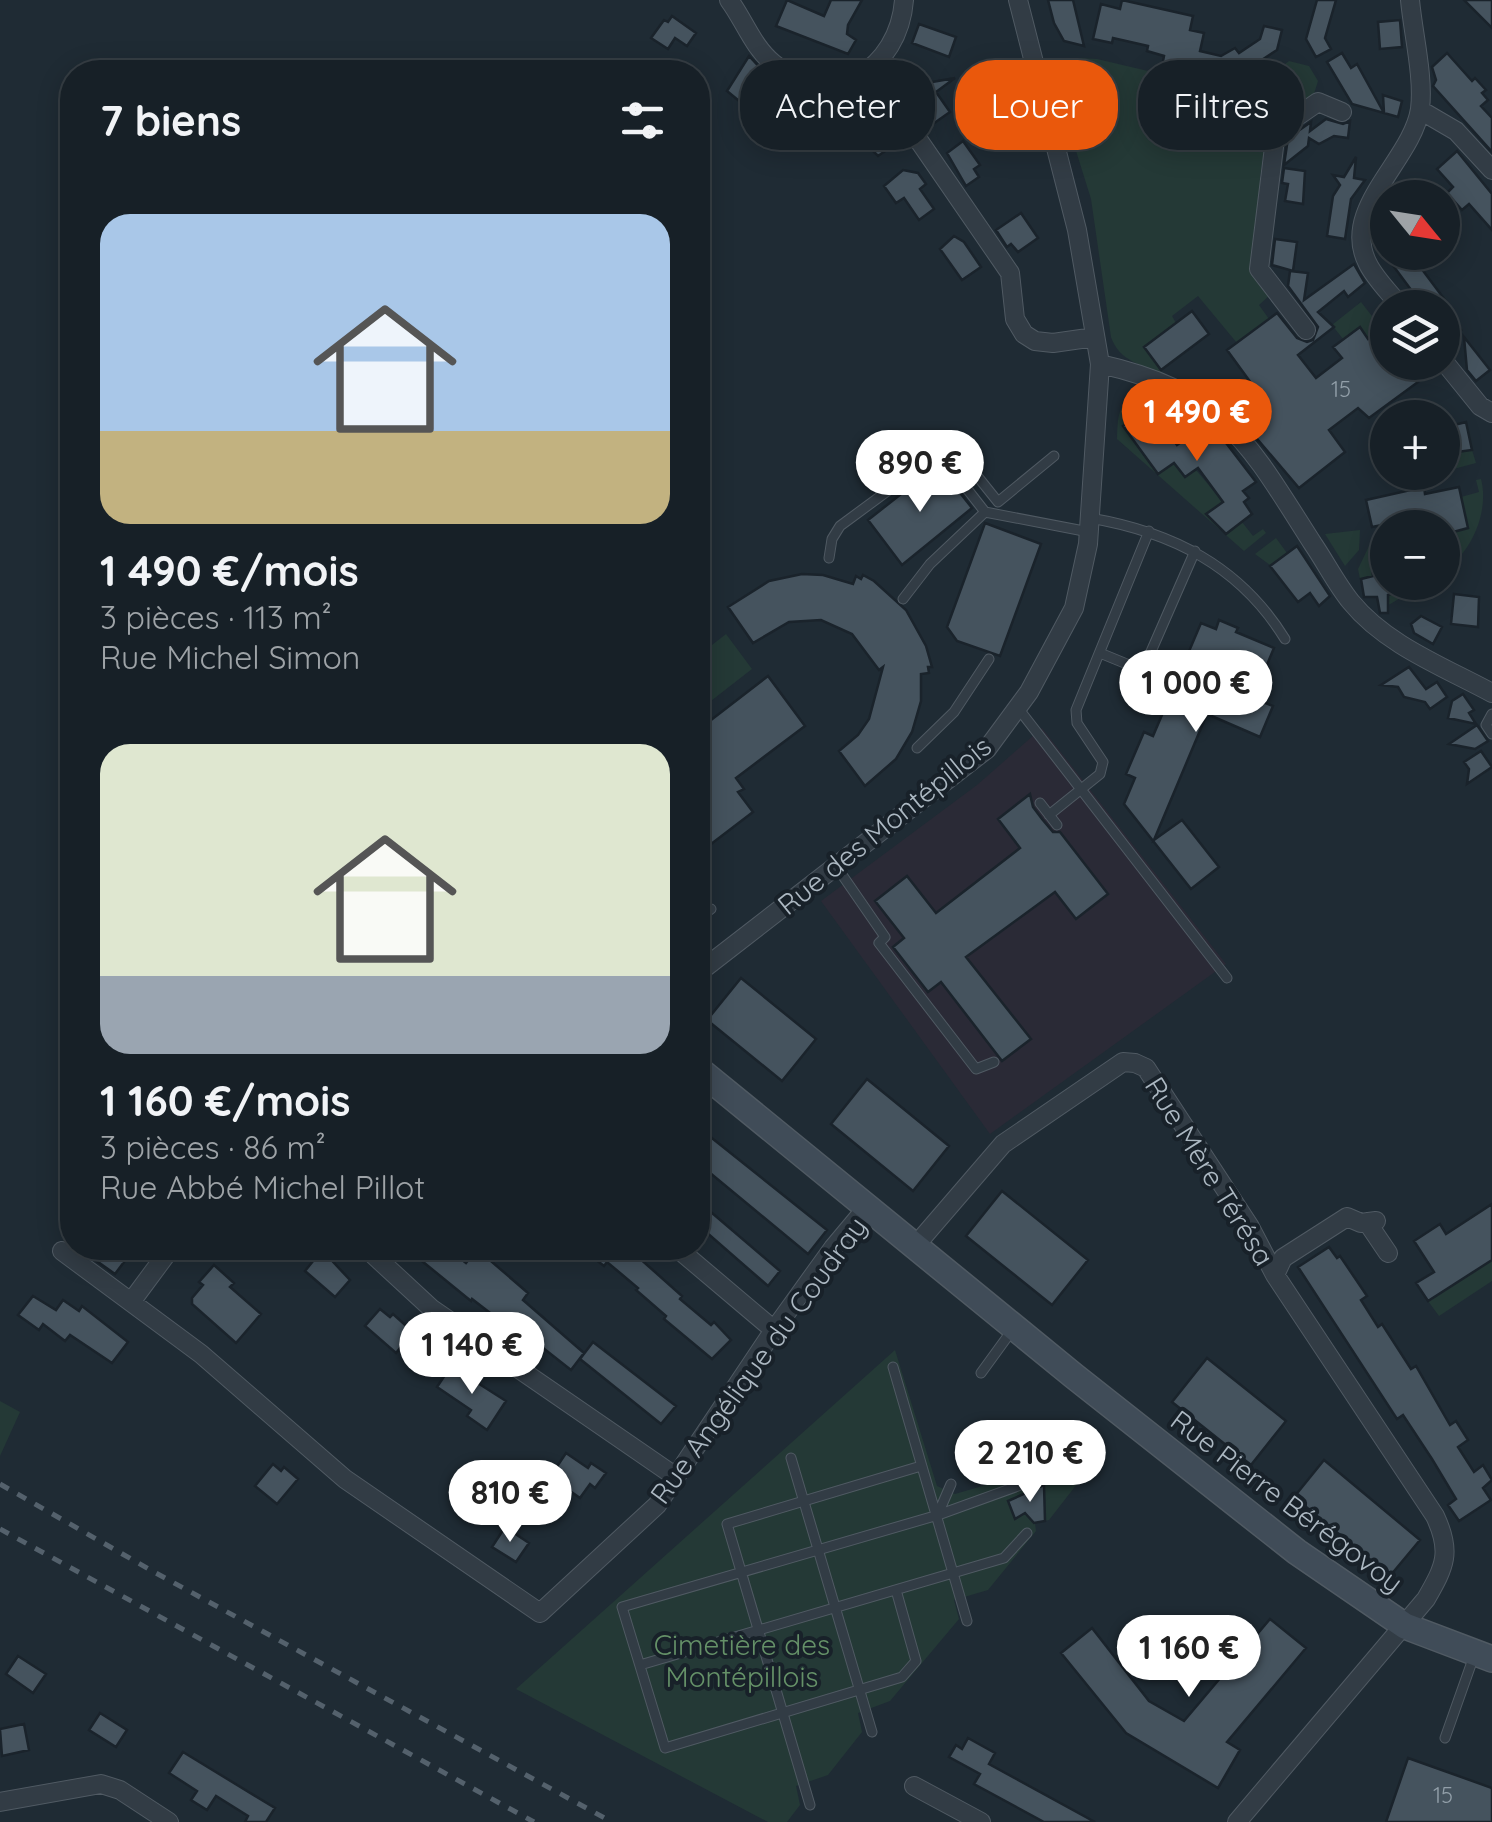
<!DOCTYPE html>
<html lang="fr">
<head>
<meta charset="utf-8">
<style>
  body { margin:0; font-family:Quicksand,sans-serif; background:#20282f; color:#f1f3f6; height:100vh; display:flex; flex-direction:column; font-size:38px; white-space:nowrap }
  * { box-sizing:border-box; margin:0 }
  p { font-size:32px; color:#9ea3a7 }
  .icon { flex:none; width:55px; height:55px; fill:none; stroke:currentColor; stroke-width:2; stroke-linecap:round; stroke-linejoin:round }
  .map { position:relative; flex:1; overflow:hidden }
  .panel { position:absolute; left:60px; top:60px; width:650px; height:1200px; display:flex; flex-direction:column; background:#172027; border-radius:40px; box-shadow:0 5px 25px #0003,0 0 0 2px #363e44 }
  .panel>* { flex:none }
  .top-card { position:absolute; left:740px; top:60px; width:600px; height:90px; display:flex; gap:20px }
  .needle { width:65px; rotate:120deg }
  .controls { position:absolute; left:1370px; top:180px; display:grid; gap:20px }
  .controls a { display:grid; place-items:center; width:90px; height:90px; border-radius:50%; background:#172027; box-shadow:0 5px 25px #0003,0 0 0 2px #363e44; font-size:50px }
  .price { position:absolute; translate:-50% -85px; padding:0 22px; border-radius:35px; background:#fff; color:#222; font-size:32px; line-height:65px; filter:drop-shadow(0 2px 5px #0008) }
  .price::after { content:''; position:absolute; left:50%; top:60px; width:30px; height:22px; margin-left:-15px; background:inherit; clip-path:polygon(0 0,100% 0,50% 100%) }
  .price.current { background:#ea580c; color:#fff }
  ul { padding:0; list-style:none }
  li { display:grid; align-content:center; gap:20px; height:530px; padding:0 40px }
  li span { display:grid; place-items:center; height:310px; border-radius:30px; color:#555 }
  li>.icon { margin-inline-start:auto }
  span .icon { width:180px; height:180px; fill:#fffc; stroke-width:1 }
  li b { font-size:42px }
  h2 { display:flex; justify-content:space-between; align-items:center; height:120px; padding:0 40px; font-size:42px }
  .chip { padding:0 35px; border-radius:40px; background:#172027; box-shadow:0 5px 25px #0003,0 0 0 2px #363e44; font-size:35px; line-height:90px }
  .chip.current { background:#ea580c; color:#fff }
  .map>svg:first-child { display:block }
  .medical { fill:#2a2a36 }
  .green { fill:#243936 }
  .building { fill:#45535e; stroke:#1a232b; stroke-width:2.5 }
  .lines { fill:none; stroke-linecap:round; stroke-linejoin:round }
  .lane-casing { stroke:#505a63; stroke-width:11 }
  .street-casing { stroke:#505a63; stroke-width:20 }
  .secondary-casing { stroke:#505a63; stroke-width:28 }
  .lane { stroke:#323c45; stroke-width:9 }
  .street { stroke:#323c45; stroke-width:18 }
  .secondary { stroke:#404c58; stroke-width:25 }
  .rail { stroke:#54616c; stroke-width:5; stroke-dasharray:10 10; stroke-linecap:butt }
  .labels { text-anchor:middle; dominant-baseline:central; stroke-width:8; stroke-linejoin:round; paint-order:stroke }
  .number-label { font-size:22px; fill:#929fa9 }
  .street-label { font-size:28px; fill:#acb8c2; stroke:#182129 }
  .park-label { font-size:28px; fill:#659168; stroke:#182129 }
</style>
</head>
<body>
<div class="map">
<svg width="1492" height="1822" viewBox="0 0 1492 1822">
  <rect width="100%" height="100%" fill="#1f2b34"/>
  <path class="medical" d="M1042 728 1226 964 990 1134 821 901 977 785Z"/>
  <path class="green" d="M1079 58 1097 59 1246 94 1289 61 1309 66 1318 81 1312 100 1268 127 1260 177 1266 179 1254 273 1270 295 1259 305 1269 319 1237 343 1198 296 1172 316 1177 325 1144 347 1163 374C1142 365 1119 361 1111 337L1091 199 1049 64Z
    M1361 302 1382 329 1372 337 1350 375 1339 360 1368 338 1359 327 1343 339 1332 325Z
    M1139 392 1129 400 1139 414 1123 426 1131 437 1159 440 1142 453 1157 474 1174 463 1196 470 1223 502 1207 514 1225 534 1242 522 1253 536 1263 529 1266 533 1244 551 1117 439C1118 417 1117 403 1139 392Z
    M1472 450 1476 463 1446 471 1442 454Z
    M1481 479C1489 508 1474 549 1448 567L1442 555 1454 552 1450 533 1461 497 1479 492 1476 480Z
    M1360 530 1359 550 1345 566 1325 534Z
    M1276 538 1287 553 1270 565 1255 554Z
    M1387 542V561L1372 568 1373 576 1360 579 1358 569 1369 546Z
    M1388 583H1425L1382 609 1377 597Z
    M726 634 752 669 698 711V656Z
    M1492 1260V1281L1439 1316 1428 1301Z
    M895 1350 937 1486 955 1494 1078 1458 1084 1475 1049 1520 1035 1523 1036 1531 988 1590 954 1600 959 1619 890 1701 858 1713 862 1732 828 1775 796 1786 800 1805 787 1822H768L516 1689Z
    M0 1401 20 1412 0 1456Z"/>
  <path class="building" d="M787 0 824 16 831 0H862L848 25 847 34 856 40 848 54 776 26Z
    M1048 0H1073L1084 46 1064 41 1054 23Z
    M1122 0 1193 16 1190 30 1204 33 1200 51 1221 56 1235 48 1239 53 1260 39 1264 26 1282 30 1277 50 1236 77 1163 61 1164 56 1147 51 1148 46 1113 38 1112 43 1093 39 1101 4 1120 9Z
    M1317 0H1336L1325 38 1331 49 1316 57 1306 39Z
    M1464 0H1492V28Z
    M672 16 696 33 687 46 675 38 668 49 651 38 664 20 668 22Z
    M1400 20 1402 47 1380 49 1378 22Z
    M919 24 956 37 949 57 912 43Z
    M1342 53 1351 68 1357 64 1384 113 1383 95 1402 101 1398 117 1352 104 1327 62Z
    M1447 53 1472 81 1475 78 1486 90 1482 93 1488 100 1481 106 1492 118V152L1433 86 1436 80 1432 67Z
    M749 56 766 74 763 78 771 85 750 110 727 91Z
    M955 78 936 92 950 112 930 126 926 121 923 124 898 88Z
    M850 107 854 113 859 108 866 118 874 117 894 145 878 156 863 141 856 146 835 117Z
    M1326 119 1343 124 1350 121 1348 138 1334 136 1319 144 1309 138 1308 146 1284 165 1288 138 1311 122 1310 131Z
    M963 141 980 165 974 169 979 177 966 186 947 153Z
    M1457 151 1492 194V230L1469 204 1462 210 1447 193 1453 187 1437 169Z
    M1356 157 1354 178 1365 180 1351 199 1345 239 1327 236 1333 196 1340 185 1333 175 1344 177Z
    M1284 168 1305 171 1303 204 1285 201 1288 184 1282 183Z
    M903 170 918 173 926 184 920 189 934 209 919 220 904 198 896 203 884 186Z
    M1021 213 1038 238 1018 252 1011 244 1007 247 996 230Z
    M954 236 964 242 981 267 962 280 940 249Z
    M1275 239 1297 242 1293 271 1272 265Z
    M1383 252H1409L1451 308H1443L1461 330 1442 344V308H1430L1427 304 1423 306Z
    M1354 264 1365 283 1348 297 1344 291 1318 312 1334 327 1298 355 1316 378 1342 358 1333 347 1360 327 1368 339 1382 329 1388 337V362H1422L1410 371 1418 382 1369 418 1358 408 1329 430 1345 452 1299 488 1230 407 1254 387 1227 350 1277 313 1297 338 1307 342 1313 340 1318 327 1288 286 1290 271 1308 273 1304 300Z
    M1192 311 1209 334 1161 370 1144 347Z
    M1464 337 1490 370 1476 381 1467 370Z
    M1149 406 1177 445 1206 424 1219 442 1223 439 1256 482 1243 491 1249 498 1244 502 1252 514 1226 534 1206 514 1223 502 1198 468 1185 477 1174 463 1158 474 1123 426Z
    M1466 422 1472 450 1442 454V428Z
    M938 465 972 508 902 565 868 520Z
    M1424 487 1425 494 1459 487 1468 528 1442 535V528H1435L1432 515 1372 527 1366 500Z
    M985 523 1041 544 1000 656 957 641 947 627Z
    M1297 546 1330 596 1319 606 1310 593 1298 602 1270 566Z
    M1388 564 1391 594 1388 595V613H1380L1377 597H1364L1361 579 1373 576 1372 568Z
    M802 574 823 575 853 584 856 576 861 579 863 575 874 581 906 610 926 646 932 667H928L929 673 921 674V701L912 732 896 759 865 786 839 751 858 735 869 719 883 667 879 670 852 634 821 620 789 622 753 643 728 607 769 581Z
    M1454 594 1479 597 1478 627 1451 624Z
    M1421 616 1442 627 1433 644 1414 633 1411 624Z
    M1219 620 1238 628 1236 632 1274 648 1253 698 1273 706 1260 737 1207 714 1154 840 1182 820 1219 867 1191 889 1124 804 1135 778 1126 774 1144 732 1153 736 1201 623 1216 629Z
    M1409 667 1426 689 1437 682 1447 697 1430 709 1425 702 1404 697 1398 687 1381 685Z
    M768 676 805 726 736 778 744 789 738 792 753 812 698 854V730Z
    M1463 694 1474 710 1469 713 1476 724 1448 718 1452 701Z
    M1477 725 1488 741 1475 749 1449 744Z
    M1481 751 1492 767 1467 784 1469 769 1464 762Z
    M1030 794 1033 807 1042 819 1053 832H1060L1108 894 1076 919 1055 892 966 957 1031 1039 1002 1061 941 982 928 992 893 947 904 938 875 901 907 876 936 913 1020 848 998 819Z
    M741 978 816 1039 782 1081 707 1020Z
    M867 1079 949 1146 913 1191 831 1124Z
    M698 1127 827 1230 808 1254 698 1163Z
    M1002 1191 1088 1260 1052 1305 966 1236Z
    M698 1201 780 1271 768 1286 698 1225Z
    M1492 1204V1260L1428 1301 1416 1283 1434 1272 1414 1241 1440 1224 1446 1234Z
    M1329 1247 1337 1258 1340 1256 1367 1296 1361 1300 1378 1327 1382 1324 1411 1369 1416 1366 1450 1425 1456 1421 1468 1440 1458 1447 1474 1472 1483 1465 1492 1480 1483 1488 1491 1500 1459 1521 1448 1505 1456 1499 1432 1459 1403 1415 1397 1419 1298 1267Z
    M98 1248H128L120 1259 124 1262 115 1274 91 1257Z
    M406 1248H447L466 1263 477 1249 528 1293 523 1300 584 1353 571 1370 519 1329 516 1333 472 1299 471 1301Z
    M581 1248H628L682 1296 680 1299 711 1325 714 1322 731 1340 712 1359 664 1319 666 1316 636 1290 638 1288 607 1262 604 1266Z
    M322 1250 350 1280 335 1297 305 1271Z
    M214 1265 234 1283 230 1287 261 1314 236 1343 192 1304V1298L203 1285 199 1282Z
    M33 1296 56 1310 63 1300 79 1311 82 1306 128 1342 112 1363 70 1335 65 1341 43 1324 39 1330 18 1315Z
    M380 1309 390 1317 393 1314 413 1332 396 1353 365 1326Z
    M593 1342 676 1406 661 1424 580 1359Z
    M1207 1358 1286 1421 1251 1465 1172 1402Z
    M451 1366 506 1401 487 1430 467 1416 471 1410 437 1387Z
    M566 1453 588 1468 591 1463 606 1473 595 1488 590 1484 580 1498 550 1477Z
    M1324 1460 1420 1540 1390 1576 1294 1497Z
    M273 1464 281 1471 284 1467 298 1479 277 1504 255 1486Z
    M1044 1485 1045 1521 1034 1523 1025 1513 1015 1519 1008 1501Z
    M505 1527 529 1543 516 1562 492 1547Z
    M1270 1619 1306 1648 1227 1742 1240 1750 1218 1788 1126 1733 1061 1653 1092 1628 1149 1701 1184 1721Z
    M18 1656 46 1674 33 1693 6 1674Z
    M100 1713 127 1730 116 1747 89 1730Z
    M24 1724 29 1750 2 1756 0 1729Z
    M968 1738 995 1753 989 1764 1095 1822H1044L974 1784 980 1774 949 1757 956 1745 962 1749Z
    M183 1752 275 1808 266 1822H245L248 1816 216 1796 207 1810 191 1800 197 1791 169 1773Z
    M1408 1758 1492 1788V1822H1386Z"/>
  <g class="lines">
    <g class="lane-casing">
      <path id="lane" d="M939 453 985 512 1089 532
        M1090 518C1172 532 1240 566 1285 639
        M829 558 832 539 840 526 939 453 950 449 958 452 998 502 1054 456
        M903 599 930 564 985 512
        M1100 653 1139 669 1146 663 1195 551
        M1018 708 1227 978
        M1492 714 1486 725 1492 734
        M917 748 954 712 989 659
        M1040 803 1057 825
        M1049 815 1100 774 1103 762 1077 723 1076 710 1149 531
        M836 866 885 937 879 943 976 1069 994 1062
        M698 919 711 909
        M893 1367 967 1621
        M981 1373 1013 1329
        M791 1458 872 1732
        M938 1514 951 1484
        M896 1590 916 1661 902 1677 665 1748 622 1607 938 1515 1043 1477
        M640 1665 1004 1558 1027 1533
        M1445 1738 1474 1656
        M810 1805 727 1524 921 1466"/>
    </g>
    <g class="street-casing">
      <path id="street" d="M729 0C744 20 753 47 773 63 831 113 899 69 904 0
        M871 71 1010 273 1015 319 1024 334 1035 341 1053 343 1095 337
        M1420 110 1456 131 1492 170
        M1402 308C1391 294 1376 280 1368 264 1339 209 1412 161 1420 109 1424 77 1413 33 1410 0
        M1306 330 1259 269 1276 131 1318 102 1342 112
        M1442 359 1480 406 1492 413
        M1100 364C1225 392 1249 444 1313 544 1326 563 1337 585 1351 602 1386 645 1444 667 1492 693
        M698 973 987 749 1029 692 1074 608 1088 544 1100 364 1077 230 1018 0
        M1367 1222 1388 1253
        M916 1245 1003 1144 1123 1062 1135 1063 1146 1068 1250 1227 1275 1275
        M366 1248 432 1309 676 1477
        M677 1248 774 1330
        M62 1251 201 1354 345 1479 540 1613 657 1505 774 1330 833 1248 869 1205
        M131 1302 171 1248
        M914 1786 981 1822
        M0 1802 101 1784 120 1790 169 1822
        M1237 1822 1426 1599C1445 1566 1452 1552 1435 1516L1275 1275 1283 1258 1347 1217 1361 1223 1376 1221"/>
    </g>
    <g class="secondary-casing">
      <path id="secondary" d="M698 1069 1074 1376 1297 1552 1405 1626 1492 1659"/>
    </g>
    <use href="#lane" class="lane"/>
    <use href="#street" class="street"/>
    <use href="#secondary" class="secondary"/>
    <path class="rail" d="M0 1484 154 1572 612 1822
      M0 1529 534 1822"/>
  </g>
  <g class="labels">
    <g class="number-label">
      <text x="1341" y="389">15</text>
      <text x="1443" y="1795">15</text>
    </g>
    <g class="street-label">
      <text transform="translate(884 825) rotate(-39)">Rue des Montépillois</text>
      <text transform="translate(1210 1171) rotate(58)">Rue Mère Térésa</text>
      <text transform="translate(758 1360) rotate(-54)">Rue Angélique du Coudray</text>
      <text transform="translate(1287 1501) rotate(37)">Rue Pierre Bérégovoy</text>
    </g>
    <g class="park-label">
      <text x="742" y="1644">Cimetière des<tspan x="742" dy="32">Montépillois</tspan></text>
    </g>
  </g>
</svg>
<div class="controls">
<a><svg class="needle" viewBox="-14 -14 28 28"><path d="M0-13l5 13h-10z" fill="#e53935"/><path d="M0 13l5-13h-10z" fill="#9ea3a7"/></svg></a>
<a><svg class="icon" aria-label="layers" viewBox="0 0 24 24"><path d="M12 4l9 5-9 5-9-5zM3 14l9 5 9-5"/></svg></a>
<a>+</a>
<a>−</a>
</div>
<b class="price current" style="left:1197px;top:464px">1 490 €</b>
<b class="price" style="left:920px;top:515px">890 €</b>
<b class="price" style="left:1196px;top:735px">1 000 €</b>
<b class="price" style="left:472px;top:1397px">1 140 €</b>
<b class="price" style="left:1030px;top:1505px">2 210 €</b>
<b class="price" style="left:510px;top:1545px">810 €</b>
<b class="price" style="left:1189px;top:1700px">1 160 €</b>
<div class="top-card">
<a class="chip">Acheter</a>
<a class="chip current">Louer</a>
<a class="chip">Filtres</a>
</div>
<section class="panel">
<h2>7 biens<svg class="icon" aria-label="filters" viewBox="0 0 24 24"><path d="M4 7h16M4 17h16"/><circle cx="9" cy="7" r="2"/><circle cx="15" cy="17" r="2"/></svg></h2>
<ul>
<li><span style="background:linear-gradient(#a9c7e8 70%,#c2b280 0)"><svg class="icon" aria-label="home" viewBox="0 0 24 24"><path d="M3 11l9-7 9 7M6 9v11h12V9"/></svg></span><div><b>1 490 €/mois</b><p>3 pièces · 113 m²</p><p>Rue Michel Simon</p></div></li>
<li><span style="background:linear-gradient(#dfe7d0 75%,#9aa5b1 0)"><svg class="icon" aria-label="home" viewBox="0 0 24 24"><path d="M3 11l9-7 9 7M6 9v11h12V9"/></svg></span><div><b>1 160 €/mois</b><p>3 pièces · 86 m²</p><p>Rue Abbé Michel Pillot</p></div></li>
</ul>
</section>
</div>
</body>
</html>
